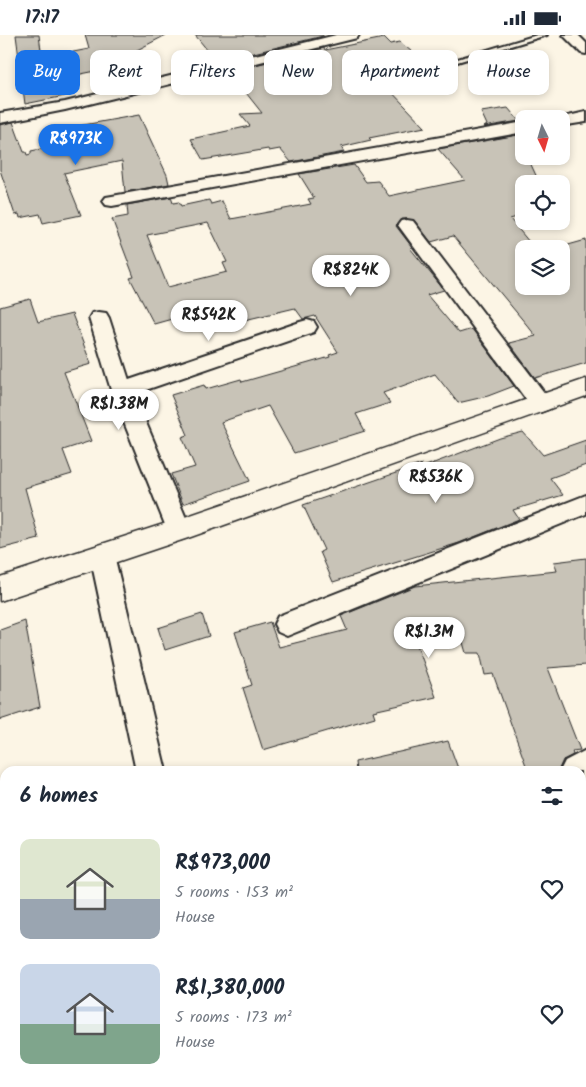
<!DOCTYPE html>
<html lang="en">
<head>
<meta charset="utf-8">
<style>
  body { margin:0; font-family:Kalam,sans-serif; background:#f6f6f7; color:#1f2937; height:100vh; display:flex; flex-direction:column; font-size:19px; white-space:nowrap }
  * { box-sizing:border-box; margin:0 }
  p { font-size:16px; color:#747a83 }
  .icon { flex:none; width:28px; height:28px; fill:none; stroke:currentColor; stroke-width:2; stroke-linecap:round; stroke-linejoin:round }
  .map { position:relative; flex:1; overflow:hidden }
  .side { position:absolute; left:0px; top:731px; width:586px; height:321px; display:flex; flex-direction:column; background:#fff; border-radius:15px 15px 0 0; box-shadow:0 2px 8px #0003 }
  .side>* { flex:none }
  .top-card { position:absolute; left:15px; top:15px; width:556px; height:45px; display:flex; gap:10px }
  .needle { width:32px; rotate:175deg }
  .controls { position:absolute; left:515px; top:75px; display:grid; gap:10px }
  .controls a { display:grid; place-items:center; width:55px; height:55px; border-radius:10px; background:#fff; box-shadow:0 2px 8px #0003; font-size:25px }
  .price { position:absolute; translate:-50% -42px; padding:0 11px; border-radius:18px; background:#fff; color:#222; font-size:16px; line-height:32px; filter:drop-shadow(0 1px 2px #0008) }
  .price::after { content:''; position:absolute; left:50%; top:30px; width:15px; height:11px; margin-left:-8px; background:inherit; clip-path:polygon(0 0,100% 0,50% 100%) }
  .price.current { background:#1a73e8; color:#fff }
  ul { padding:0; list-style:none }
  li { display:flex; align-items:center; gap:15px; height:125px; padding:0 20px }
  li span { display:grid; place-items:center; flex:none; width:140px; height:100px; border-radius:10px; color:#555 }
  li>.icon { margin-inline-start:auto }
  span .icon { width:60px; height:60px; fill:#fffc; stroke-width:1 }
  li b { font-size:21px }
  h2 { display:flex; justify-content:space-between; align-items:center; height:60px; padding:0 20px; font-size:21px }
  .pill { padding:0 18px; border-radius:10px; background:#fff; box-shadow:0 2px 8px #0003; font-size:18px; line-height:45px }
  .pill.current { background:#1a73e8; color:#fff }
  .status { display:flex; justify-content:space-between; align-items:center; height:35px; padding:0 25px; background:#fff; direction:ltr }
  .status svg { height:14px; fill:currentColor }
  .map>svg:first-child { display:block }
  .building { fill:#c8c3b7; stroke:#2b2b2b; fill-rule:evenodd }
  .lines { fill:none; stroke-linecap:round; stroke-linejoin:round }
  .lane-casing { stroke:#2b2b2b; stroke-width:4 }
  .street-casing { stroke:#2b2b2b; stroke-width:4 }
  .secondary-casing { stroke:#2b2b2b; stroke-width:3 }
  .lane { fill:#fcf5e5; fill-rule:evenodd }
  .street { fill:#fcf5e5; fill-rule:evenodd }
  .secondary { fill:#fcf5e5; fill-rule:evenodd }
</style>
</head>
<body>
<div class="status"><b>17:17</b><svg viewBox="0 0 49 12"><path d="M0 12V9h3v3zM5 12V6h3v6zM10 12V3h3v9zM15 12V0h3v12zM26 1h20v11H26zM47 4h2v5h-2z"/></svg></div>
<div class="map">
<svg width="586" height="1052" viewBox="0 0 586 1052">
  <rect width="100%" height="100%" fill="#fcf5e5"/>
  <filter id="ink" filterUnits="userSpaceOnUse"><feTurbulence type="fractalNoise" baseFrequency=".02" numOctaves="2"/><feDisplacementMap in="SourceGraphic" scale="10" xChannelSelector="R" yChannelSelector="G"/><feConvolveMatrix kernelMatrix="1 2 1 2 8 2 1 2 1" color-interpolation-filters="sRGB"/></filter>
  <g filter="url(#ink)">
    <path class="building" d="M16 0H39L42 23 89 14 85 0H166L114 27 116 32 56 44 65 61 25 69Z
      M195 0H323V1L217 27Z
      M384 3 390 9 400 7 423 26 408 29 418 38 411 40 416 44 386 51 425 92 369 103 371 105 341 112 344 117 291 127 280 114 269 116 268 114 203 125 191 104 250 91 240 79 262 78 231 39 227 37 324 13 325 15Z
      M508 73 519 86 484 92 487 90 481 77Z
      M139 80 167 140 169 149 125 157 122 126 64 138 81 180 43 188 40 179 20 183 19 179 15 180 0 135V90L13 87 24 117H26L27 120 31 119V116L85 105 78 91Z
      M524 99V121H527L540 149H524V180L510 184 535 214H524V251H561V214H554L586 205V328L535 343 509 308 536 301 453 201 431 207 414 185 401 184 396 191 412 212 410 213 444 255 427 260 459 298 472 294 514 351 488 361 458 368 435 339 383 358 390 368 356 379 365 396 294 418 268 371 221 387 250 446 183 469 171 439 195 432 182 402 188 400 171 360 204 350 206 354 241 344 242 347 330 322 329 320 338 317 315 281 303 284 295 273 232 288 222 270 154 289 130 243 134 242 112 184 128 181 127 170 171 162 173 168 179 167 181 171 209 165 211 169 222 166 231 184 311 169 308 164 314 163 299 139 354 130 366 147 378 146 389 161 465 145 438 114ZM208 188 227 227 223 228 227 237 168 252 147 200Z
      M30 264 38 287 72 279 91 329 64 337 91 406 63 415 72 439 25 453 39 504 0 514V272Z
      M523 397 543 420 586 405V430L550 443 563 460 513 475 519 484 459 508 333 547 320 517 324 515 303 470 422 429 418 434 500 403Z
      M586 523V630L548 633 580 715 572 716 573 720 563 725 558 736H528L493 639 485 640 480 618H466L462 604 416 607 436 662 373 676 375 682 263 715 243 653 252 650 235 597 270 587 279 612 347 595 341 581 415 551 557 536 554 527Z
      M202 579 209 601 165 615 158 593Z
      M25 586 40 672 0 685V595Z
      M448 706 459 736H356L355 727Z"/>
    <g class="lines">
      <g class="lane-casing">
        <path id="lane" d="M537 0H547L424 37 418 36Z"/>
      </g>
      <g class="street-casing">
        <path id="street" d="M336 0H359L357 3 65 75 0 88V78L65 67Z
          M563 0H578L586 8V19L581 18Z
          M586 77V87L561 91V84H555Z
          M524 87V97L112 171 106 170 103 166 106 162 112 161Z
          M407 185 413 186 549 364 552 369 549 374 541 377 533 374 398 190 401 186Z
          M99 277 106 278 109 283 129 345 300 287 307 285 314 287 317 292 314 297 134 359 191 495 188 502 179 505 170 502 111 355 89 283 92 278Z
          M586 460V479L287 601 278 597 274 589 278 581Z
          M102 510 111 513 114 520 166 736H136L90 520 93 513Z
          M586 715V746L581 748V736H560L565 726Z
          M203 1048H239L240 1052H204Z"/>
      </g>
      <g class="secondary-casing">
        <path id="secondary" d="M586 344V361L188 503 0 566V542L176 485Z"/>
      </g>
      <use href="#lane" class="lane"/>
      <use href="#street" class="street"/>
      <use href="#secondary" class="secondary"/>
    </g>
  </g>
</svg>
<div class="controls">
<a><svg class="needle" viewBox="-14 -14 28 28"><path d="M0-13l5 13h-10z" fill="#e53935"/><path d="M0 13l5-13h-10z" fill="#747a83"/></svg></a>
<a><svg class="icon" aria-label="locate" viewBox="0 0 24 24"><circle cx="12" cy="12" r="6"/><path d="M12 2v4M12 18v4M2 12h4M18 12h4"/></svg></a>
<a><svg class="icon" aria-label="layers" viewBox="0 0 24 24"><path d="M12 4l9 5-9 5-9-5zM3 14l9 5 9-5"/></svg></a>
</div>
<b class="price current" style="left:76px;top:131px">R$973K</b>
<b class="price" style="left:351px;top:262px">R$824K</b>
<b class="price" style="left:209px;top:307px">R$542K</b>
<b class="price" style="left:119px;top:396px">R$1.38M</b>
<b class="price" style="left:436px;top:469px">R$536K</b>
<b class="price" style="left:429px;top:624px">R$1.3M</b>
<div class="top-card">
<a class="pill current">Buy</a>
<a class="pill">Rent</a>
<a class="pill">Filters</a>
<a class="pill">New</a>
<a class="pill">Apartment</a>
<a class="pill">House</a>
</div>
<section class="side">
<h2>6 homes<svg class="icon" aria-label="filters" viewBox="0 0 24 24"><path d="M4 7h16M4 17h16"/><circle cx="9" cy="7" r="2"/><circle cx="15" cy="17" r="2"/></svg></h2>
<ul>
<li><span style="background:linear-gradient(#dfe7d0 60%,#9aa5b1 0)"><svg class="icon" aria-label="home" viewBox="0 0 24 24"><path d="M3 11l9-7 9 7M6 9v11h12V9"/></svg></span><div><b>R$973,000</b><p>5 rooms · 153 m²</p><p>House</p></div><svg class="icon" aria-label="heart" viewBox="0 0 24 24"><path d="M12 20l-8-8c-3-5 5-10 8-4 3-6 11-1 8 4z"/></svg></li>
<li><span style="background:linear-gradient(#c9d6e8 60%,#7fa58c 0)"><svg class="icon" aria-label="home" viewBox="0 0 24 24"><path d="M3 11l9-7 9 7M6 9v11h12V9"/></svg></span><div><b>R$1,380,000</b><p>5 rooms · 173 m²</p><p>House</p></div><svg class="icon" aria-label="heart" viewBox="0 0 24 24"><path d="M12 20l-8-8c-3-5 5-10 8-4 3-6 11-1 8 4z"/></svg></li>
</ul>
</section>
</div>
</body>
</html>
